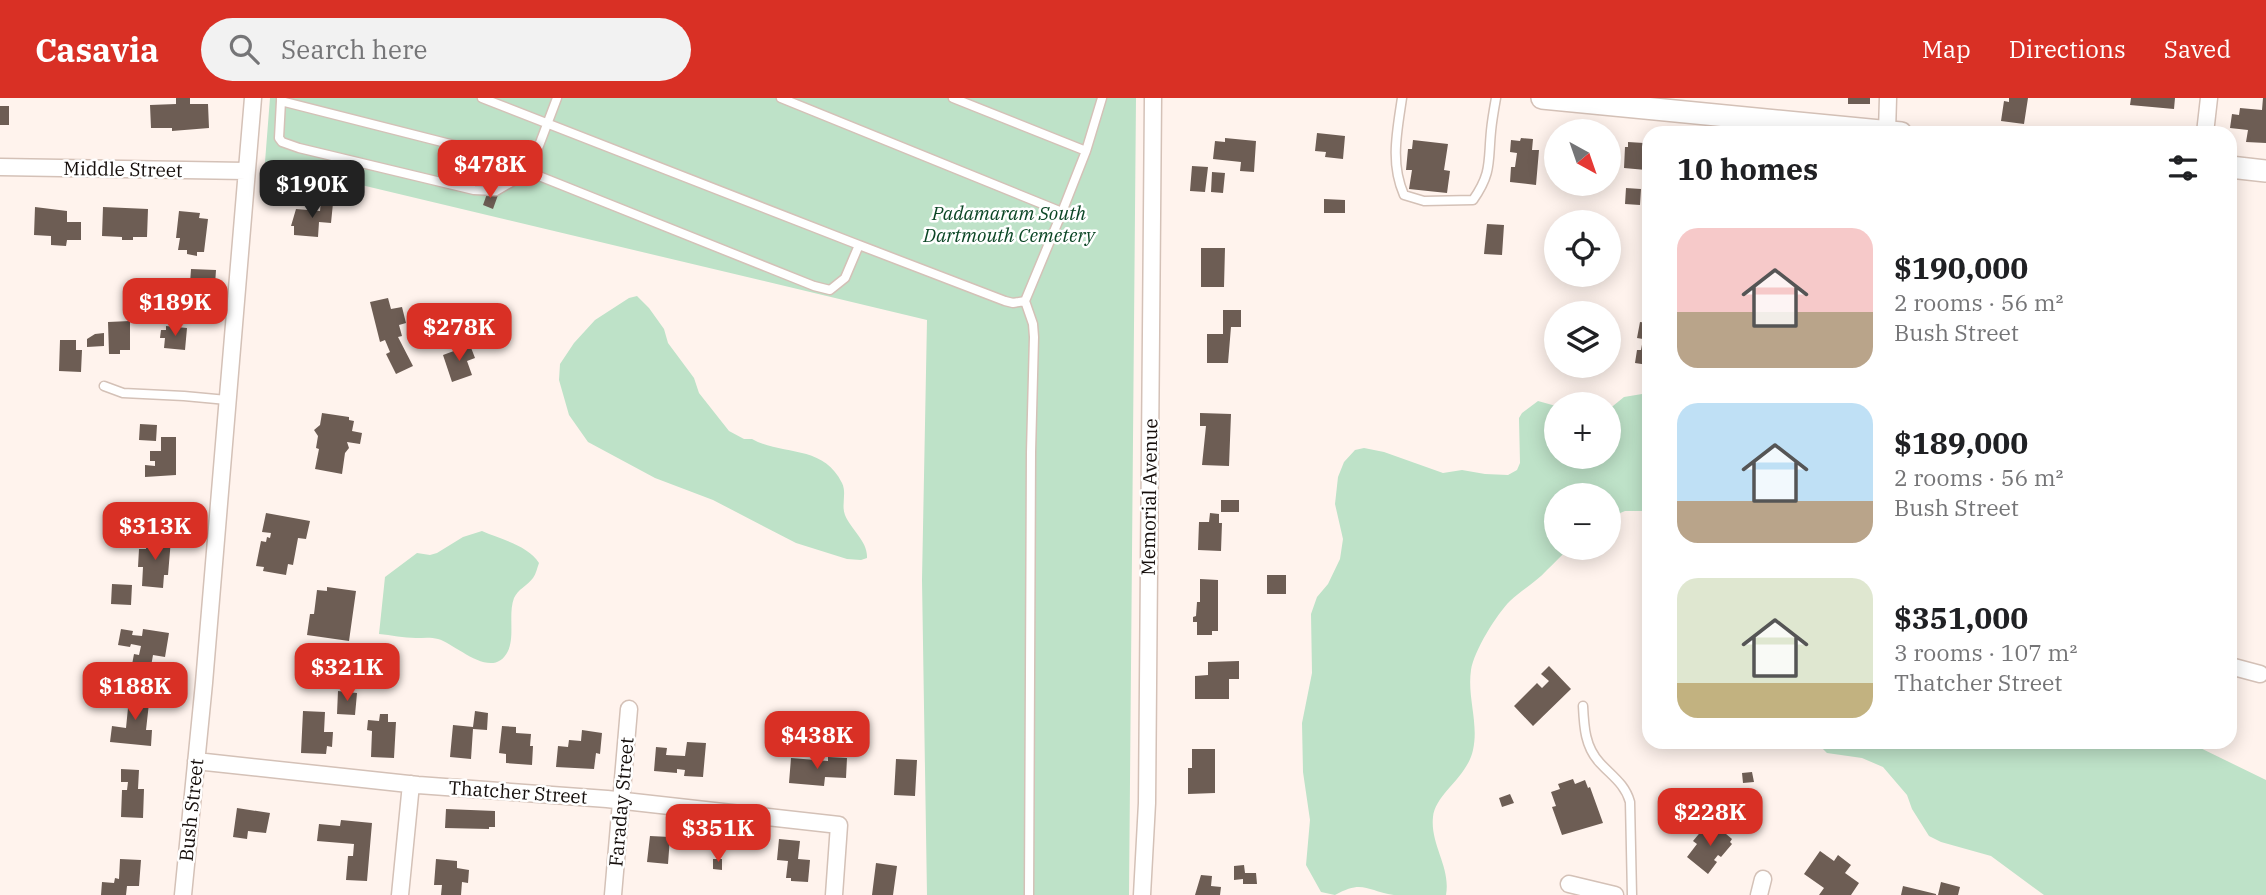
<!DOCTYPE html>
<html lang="en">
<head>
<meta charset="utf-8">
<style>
  body { margin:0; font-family:"IBM Plex Serif",serif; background:#f2f2f2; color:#202124; height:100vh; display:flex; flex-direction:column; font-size:26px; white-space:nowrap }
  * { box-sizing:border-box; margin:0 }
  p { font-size:23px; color:#757577 }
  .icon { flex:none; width:38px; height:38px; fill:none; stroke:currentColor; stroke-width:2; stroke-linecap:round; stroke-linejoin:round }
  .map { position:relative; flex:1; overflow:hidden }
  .details { position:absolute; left:1642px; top:28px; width:595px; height:623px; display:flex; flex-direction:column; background:#fff; border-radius:21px; box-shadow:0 4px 18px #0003 }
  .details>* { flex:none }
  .needle { width:46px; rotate:140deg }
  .controls { position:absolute; left:1544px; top:21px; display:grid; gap:14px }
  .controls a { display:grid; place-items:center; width:77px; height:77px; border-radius:50%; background:#fff; box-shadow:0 4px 18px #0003; font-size:35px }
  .price { position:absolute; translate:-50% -60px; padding:0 16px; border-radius:14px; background:#d93025; color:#fff; font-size:23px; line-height:46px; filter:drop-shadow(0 2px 4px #0008) }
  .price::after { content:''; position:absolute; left:50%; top:42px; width:21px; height:16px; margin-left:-10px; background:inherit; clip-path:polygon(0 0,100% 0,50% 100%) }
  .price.on { background:#222; color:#fff }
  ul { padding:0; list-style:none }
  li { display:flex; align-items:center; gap:21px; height:175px; padding:0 35px }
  li span { display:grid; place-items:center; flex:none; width:196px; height:140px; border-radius:21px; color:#555 }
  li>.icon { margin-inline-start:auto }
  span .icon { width:84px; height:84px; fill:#fffc; stroke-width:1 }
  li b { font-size:30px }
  h2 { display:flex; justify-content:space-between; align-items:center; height:84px; padding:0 35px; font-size:30px }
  header { display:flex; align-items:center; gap:42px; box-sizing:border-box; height:98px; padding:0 35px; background:#d93025; color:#fff }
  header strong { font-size:33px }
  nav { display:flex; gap:38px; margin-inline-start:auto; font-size:24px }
  .search { width:490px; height:63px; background:#f2f2f2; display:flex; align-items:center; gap:18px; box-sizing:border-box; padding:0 24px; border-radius:38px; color:#757577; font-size:26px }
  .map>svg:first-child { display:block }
  .green { fill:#bee2c8 }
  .building { fill:#6d5d54 }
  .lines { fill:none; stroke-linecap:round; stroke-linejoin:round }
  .service-casing { stroke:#d4c1b7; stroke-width:11 }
  .minor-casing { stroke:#d4c1b7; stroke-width:19 }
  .tertiary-casing { stroke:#d4c1b7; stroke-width:24 }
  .service { stroke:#fff; stroke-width:8 }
  .minor { stroke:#fff; stroke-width:16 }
  .tertiary { stroke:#fff; stroke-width:21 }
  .labels { text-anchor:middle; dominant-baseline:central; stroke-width:5; stroke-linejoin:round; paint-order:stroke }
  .street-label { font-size:19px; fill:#150e0b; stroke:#fff }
  .park-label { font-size:19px; font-style:italic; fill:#0b4625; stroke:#fff }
</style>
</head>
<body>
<header>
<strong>Casavia</strong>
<div class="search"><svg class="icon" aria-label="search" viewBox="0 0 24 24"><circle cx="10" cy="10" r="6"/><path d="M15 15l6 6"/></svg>Search here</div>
<nav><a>Map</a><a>Directions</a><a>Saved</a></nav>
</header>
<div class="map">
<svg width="2266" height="797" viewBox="0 0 2266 797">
  <rect width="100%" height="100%" fill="#fff3ed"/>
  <path class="green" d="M270 0H1136L1129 797H927L922 482 927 222 265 64Z
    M637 198 649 210 664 231 668 245 694 280 699 295 729 333 744 341H752C782 358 823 346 842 385 847 395 841 407 845 417 851 432 868 443 867 460L861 462 847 461 796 445 713 402 655 380 588 344 569 317 559 282 560 266 574 245 595 222 629 200Z
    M1648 295V413H1625L1608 420V397H1556V450H1570C1561 457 1555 465 1547 472 1536 484 1522 492 1510 503 1496 517 1474 553 1471 572 1467 599 1479 625 1473 652 1467 680 1435 696 1433 719 1430 747 1451 769 1446 797 1430 797 1411 797 1394 797 1367 793 1363 781 1335 797L1321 794 1306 767 1310 722 1303 674 1302 625 1312 575 1311 516 1317 499 1328 486 1340 461 1343 441 1335 406 1338 379 1344 364 1355 352 1364 350 1384 354 1443 375 1462 372 1485 376 1508 377 1517 372 1520 365 1519 320 1522 315 1538 303 1556 308V359H1608V312L1624 299Z
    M482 433C500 441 529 448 539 465 537 470 536 476 533 480 527 488 518 491 514 500 508 516 515 538 508 553 493 584 456 546 438 541 431 539 423 540 416 540 404 540 391 537 379 536L385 479 417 455 430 457 437 455 463 439Z
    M1816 644H2188L2266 682V797H2044L1991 758 1941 744 1929 738 1912 711 1907 697 1883 669 1862 660 1827 655Z"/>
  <path class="building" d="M176 0H190V6H208L209 30 172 33V30H151L150 7 176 6Z
    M1848 0H1870V6H1848Z
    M2009 0H2028L2024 26 2001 23 2004 3 2009 4Z
    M2131 0H2175L2174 11 2130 7Z
    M2263 0H2266V45L2246 44 2248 32 2230 30 2232 16 2239 17 2240 10 2262 12Z
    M0 8H9V27H0Z
    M1317 35 1345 38 1343 61 1325 59 1326 54 1315 53Z
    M1225 40 1256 43 1254 74 1240 73 1241 64 1213 61 1215 43 1225 44Z
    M1521 40 1533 41 1532 52H1539L1536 87 1510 84 1511 69H1515L1517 55 1510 54 1511 42 1520 43Z
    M1413 42 1448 46 1444 72 1450 73 1447 95 1409 91 1412 72H1406L1408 51H1412Z
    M1628 44 1644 45V50H1647L1646 72 1624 70 1625 49H1628Z
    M1192 68 1208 69 1205 94 1190 93Z
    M1212 74 1225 75 1223 95 1211 94Z
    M1626 90 1641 91 1640 107 1625 106Z
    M488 93 498 97 493 111 483 107Z
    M1324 101 1345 102V115H1324Z
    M321 103 333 105 331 125 319 124 318 139 294 137V128H291L296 111 320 113Z
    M35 109 67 113V124H81V142H67L66 148 51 147V138L34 137Z
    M103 109 148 111 147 139H133V142H122V139L102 138Z
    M179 113 200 115 199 120 208 121 204 154H197V158L187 156V152H178L180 140H176Z
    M1487 126 1504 127 1502 157 1484 156Z
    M1201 150H1225L1224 189H1201Z
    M191 171 216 172 215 187 190 185Z
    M388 200 391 211 402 209 406 225 399 227 402 238 398 239 413 268 396 276 386 256 390 254 385 242 380 244 370 204Z
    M466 208 477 212 472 225 461 220Z
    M149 211 164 213 163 223 148 221Z
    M1223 212H1241V229H1231L1228 265H1207V236H1223Z
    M130 223V252H120V256H109L108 224Z
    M1640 224 1648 225V267L1635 265 1637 252H1641L1643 241 1637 240Z
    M166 228 187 230 185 252 164 250 165 240H160L161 232H166Z
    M104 235V248L87 249V241L95 236Z
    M60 242H76V252H82L81 274 59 273Z
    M470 247 475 260 467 263 472 277 452 284 443 257Z
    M322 315 349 319V322L354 323 352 333 362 335 360 346 347 344 349 350 345 355 342 376 315 371 319 351 316 350 318 338 314 332 320 327Z
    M1200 315 1231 316 1229 368 1202 367 1206 328H1200Z
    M140 326 157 327 156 343 139 342Z
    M161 339H176V377L145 379V367L155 368V363H150V353H161Z
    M1221 402H1239V414H1221Z
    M266 415 310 423 306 441 298 440 293 467 288 466 286 477 263 473 264 469 256 468 261 443 266 444 267 439 270 440 271 435 262 434Z
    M1210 415 1219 416V425H1222L1221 453 1198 452 1199 424H1209Z
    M147 439 171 441 168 477H164L163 490 142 488 143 469H138L139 451H146Z
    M1267 477H1286V496H1267Z
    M1200 481 1218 482V533H1212V537H1197V524H1193V519L1196 518 1197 504H1200Z
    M112 486 132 487 131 507 111 506Z
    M327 489 356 493 349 543 307 537 310 516H314L317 492 327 493Z
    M121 531 133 533 132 537 142 538 143 531 169 535 165 559 153 557 149 580 130 577 134 556 139 557 141 548 131 546 130 549 118 547Z
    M382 548 390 549 389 559 380 557Z
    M1239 563V581H1229V601H1195V578L1208 577V564Z
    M1549 568 1571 591 1533 628 1514 608 1537 585 1542 590 1549 583 1541 576Z
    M383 574 394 575 393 585H382Z
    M127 593 150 596 146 632H152L151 648 110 644 112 628 126 630 128 610H131V604H126Z
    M338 593 357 595 355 617 337 616Z
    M303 613 325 614 324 634H333L332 649 327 648 326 656 301 655Z
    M475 613 488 615 487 632 473 631 471 661 450 659 453 627 473 629Z
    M380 616H388V624H396L394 660 371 659 372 633 367 632 368 622 379 623Z
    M502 628 516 629V635L531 636 530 648H533L532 667 506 665V656L499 655Z
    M582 632 602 635 600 656 596 655 594 671 556 669 558 648 568 649 569 642 581 643Z
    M687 644 706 645 703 679 684 678 685 672 677 671V675L654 673 656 649 667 650 666 657 685 658Z
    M1192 651H1215V695L1188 696V670H1192Z
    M828 659 847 660 846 680 825 679 824 688 789 685 791 660 828 663Z
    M896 661 917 662 915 698 894 697Z
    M121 671 139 672 138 691H144L143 720 121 719 122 692H127L128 684H121Z
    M1752 674 1754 684 1743 685 1742 675Z
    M1573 681 1575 686 1585 682 1588 690 1590 689 1603 725 1562 737 1552 709 1556 708 1551 694 1560 691 1558 686Z
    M1510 696 1514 705 1502 709 1499 700Z
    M237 710 270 715 266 735 248 733 247 741 233 739Z
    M446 711 495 713V729H489V731L445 730Z
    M341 722 372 725 367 783 346 782 348 758H353L354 746 317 743 319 726 340 728Z
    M1713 725 1732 741 1730 744 1732 746 1721 759 1718 757 1714 762 1717 764 1708 776 1687 759 1697 746 1693 743 1703 731 1706 734Z
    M650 738 670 739 668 766 647 764Z
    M779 741 800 743 798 761 810 762 808 784 791 783V780H786L788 763 777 762Z
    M1820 753 1834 763 1838 757 1851 767 1845 775 1859 785 1851 797H1819L1824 790 1804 776Z
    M120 761 141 762 139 788H127L126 797H101L102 784 114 785 115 780 119 781Z
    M436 761 457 763V770L469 772 468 785 462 784 461 797H441L442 787H434Z
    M713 761H722V772L713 771Z
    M876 765 897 768 893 797H872Z
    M1244 767 1245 775H1256L1257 786H1243V781L1234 782V768Z
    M1201 777 1212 778 1211 788 1221 789 1220 797H1195Z
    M1941 784 1960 789 1958 797H1938Z
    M1903 788 1936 796V797H1901Z"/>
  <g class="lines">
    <g class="service-casing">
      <path id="service" d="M781 0 1062 114 1025 203 1033 226 1034 239 1031 354 1029 797
        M953 0 1086 53 1062 114
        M1402 0C1397 34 1390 65 1404 97L1424 103 1473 102C1492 75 1488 64 1491 33 1492 22 1494 11 1496 0
        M281 1V3L458 48 529 74 557 0
        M281 3 279 40 282 44 299 50 474 92 496 93 529 74 814 188 830 192 845 180 859 147 482 0
        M1086 53 1102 0
        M859 147 1005 203 1013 205 1025 203
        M104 288 123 295 184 298 227 302
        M1583 608C1584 629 1585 649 1600 665 1612 678 1625 686 1630 704L1632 797"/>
    </g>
    <g class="minor-casing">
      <path id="minor" d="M1887 34 1888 0
        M2205 35 2209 0
        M0 69 246 73
        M2230 568 2260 576
        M196 663 418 687 607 701 839 727 834 797
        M1569 786 1615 797
        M183 797 204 585 253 0
        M400 797 411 686
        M613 797 629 611
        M1142 797 1147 705 1153 0
        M1759 797 1763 781"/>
    </g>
    <g class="tertiary-casing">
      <path id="tertiary" d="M1542 0 1901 35
        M2230 69 2266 73"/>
    </g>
    <use href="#service" class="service"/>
    <use href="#minor" class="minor"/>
    <use href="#tertiary" class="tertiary"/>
  </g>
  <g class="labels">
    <g class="street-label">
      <text transform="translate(123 71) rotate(1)">Middle Street</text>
      <text transform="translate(1149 399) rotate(-89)">Memorial Avenue</text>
      <text transform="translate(518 694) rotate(4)">Thatcher Street</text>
      <text transform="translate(621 704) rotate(-85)">Faraday Street</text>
      <text transform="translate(191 712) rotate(-84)">Bush Street</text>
    </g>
    <g class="park-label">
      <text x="1009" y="115">Padamaram South<tspan x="1009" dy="22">Dartmouth Cemetery</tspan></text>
    </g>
  </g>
</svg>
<div class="controls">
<a><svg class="needle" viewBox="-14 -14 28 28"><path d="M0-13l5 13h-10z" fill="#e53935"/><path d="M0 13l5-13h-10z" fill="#757577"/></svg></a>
<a><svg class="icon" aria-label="locate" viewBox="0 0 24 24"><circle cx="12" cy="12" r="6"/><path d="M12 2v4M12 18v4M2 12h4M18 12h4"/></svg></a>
<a><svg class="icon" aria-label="layers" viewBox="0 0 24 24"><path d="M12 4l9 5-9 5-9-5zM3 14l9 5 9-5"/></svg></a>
<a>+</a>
<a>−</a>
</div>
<b class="price" style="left:490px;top:102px">$478K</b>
<b class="price on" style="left:312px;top:122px">$190K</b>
<b class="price" style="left:175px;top:240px">$189K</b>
<b class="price" style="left:459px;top:265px">$278K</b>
<b class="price" style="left:155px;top:464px">$313K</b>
<b class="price" style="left:347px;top:605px">$321K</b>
<b class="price" style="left:135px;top:624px">$188K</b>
<b class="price" style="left:817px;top:673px">$438K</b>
<b class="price" style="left:1710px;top:750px">$228K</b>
<b class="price" style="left:718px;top:766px">$351K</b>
<section class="details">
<h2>10 homes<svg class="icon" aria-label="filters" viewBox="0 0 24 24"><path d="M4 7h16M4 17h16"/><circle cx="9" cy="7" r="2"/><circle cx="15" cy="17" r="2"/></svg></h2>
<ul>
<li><span style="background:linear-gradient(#f6c9c9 60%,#b9a48a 0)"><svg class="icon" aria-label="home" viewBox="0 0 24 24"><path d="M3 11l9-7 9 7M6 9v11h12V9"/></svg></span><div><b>$190,000</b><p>2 rooms · 56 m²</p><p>Bush Street</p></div></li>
<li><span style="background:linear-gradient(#bfe0f5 70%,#b9a48a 0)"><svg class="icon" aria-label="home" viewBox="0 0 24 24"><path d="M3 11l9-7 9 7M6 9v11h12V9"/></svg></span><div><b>$189,000</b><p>2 rooms · 56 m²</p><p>Bush Street</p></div></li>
<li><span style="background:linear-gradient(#dfe7d0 75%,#c2b280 0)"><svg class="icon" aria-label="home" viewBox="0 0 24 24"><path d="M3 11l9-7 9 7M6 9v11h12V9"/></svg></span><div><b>$351,000</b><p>3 rooms · 107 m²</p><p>Thatcher Street</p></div></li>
</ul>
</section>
</div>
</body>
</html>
